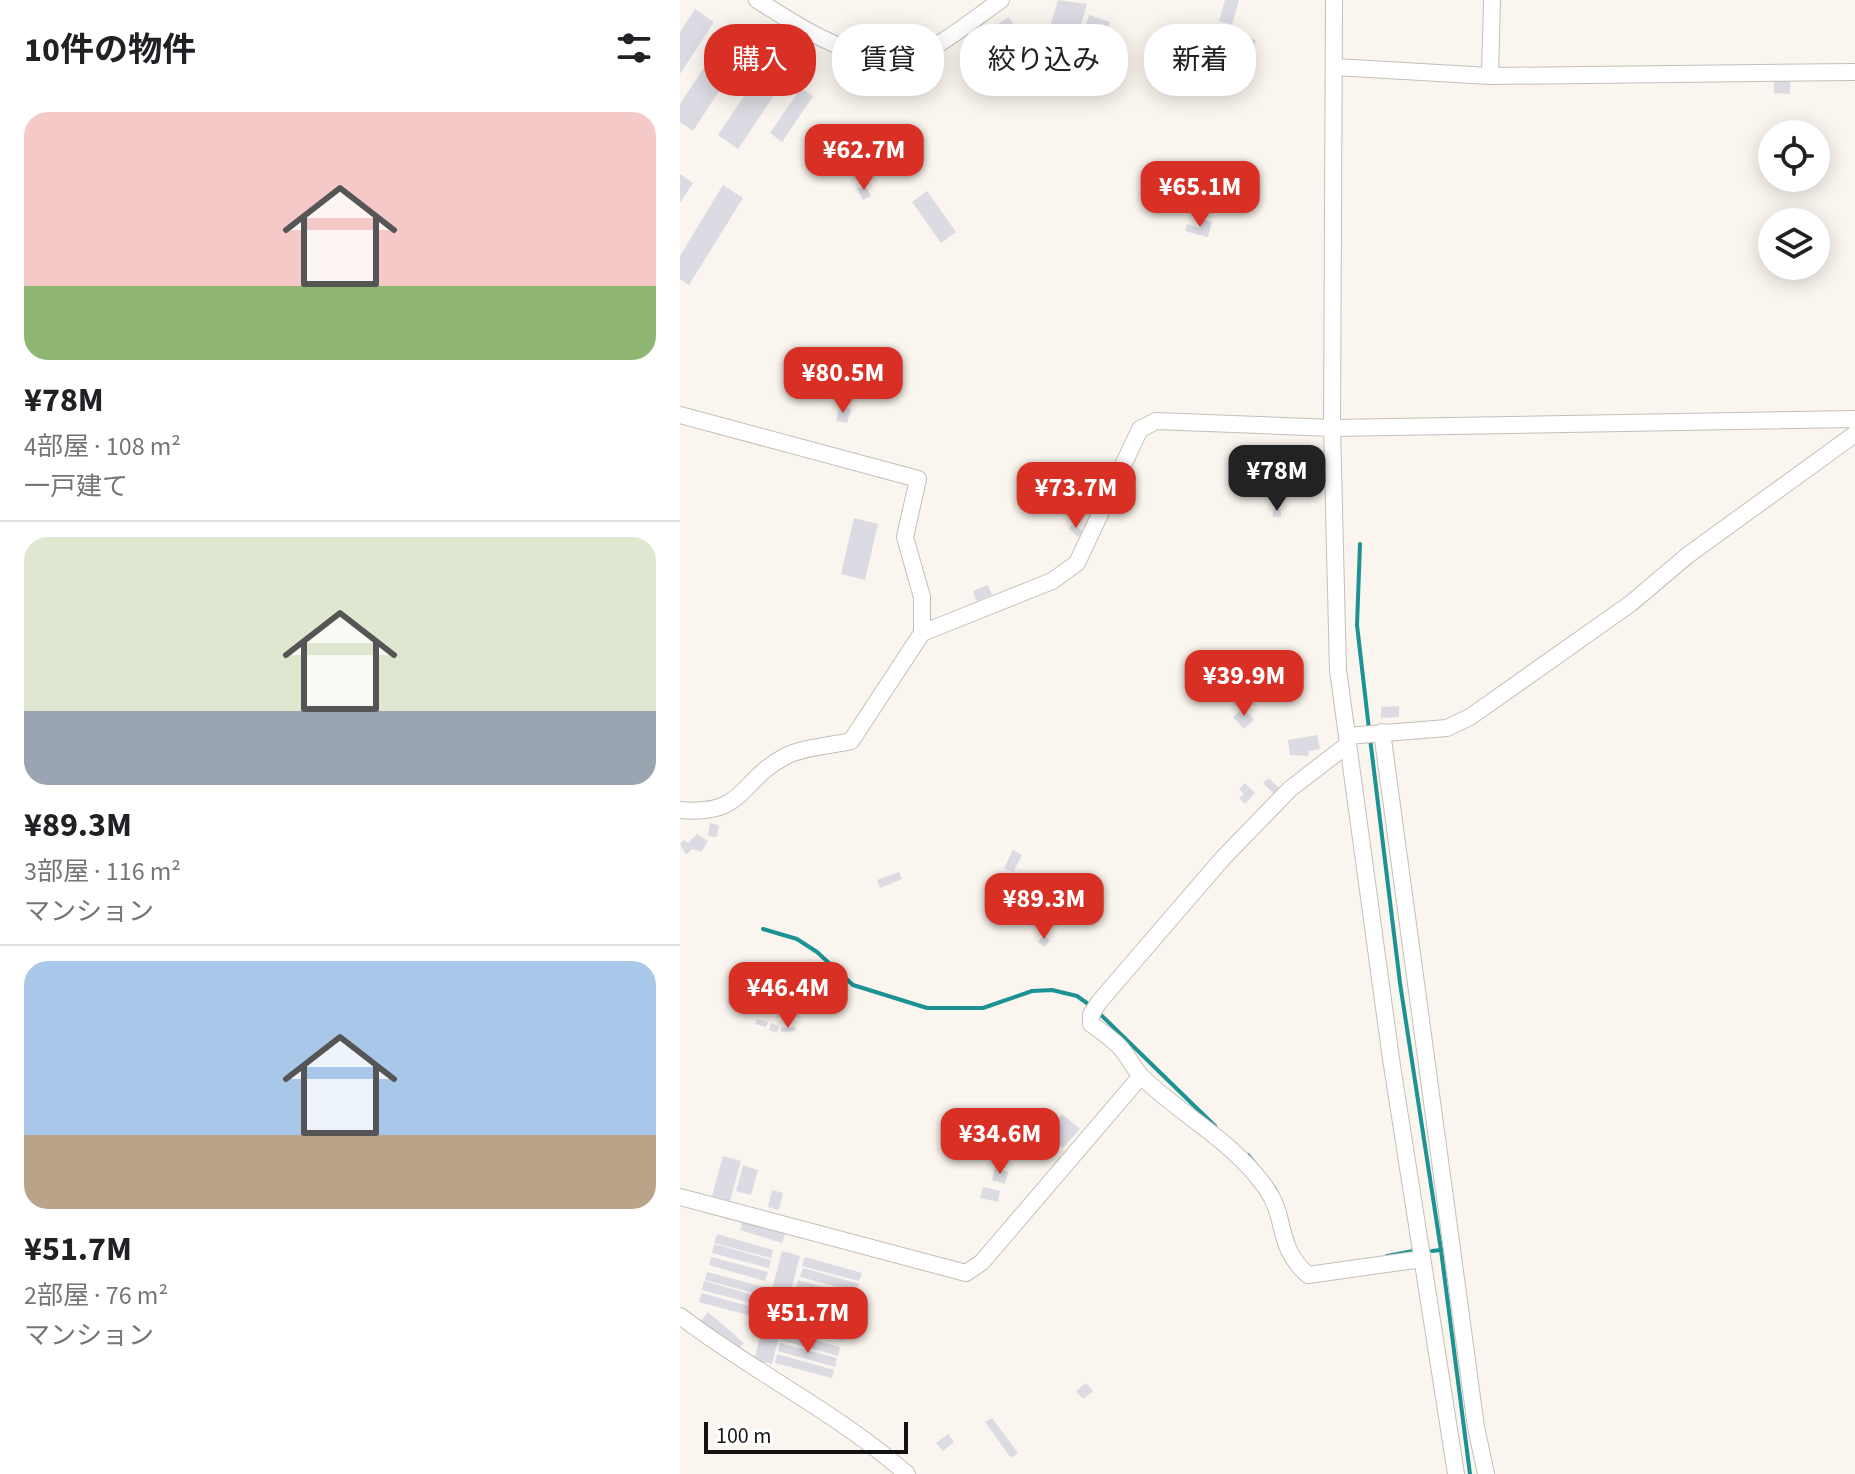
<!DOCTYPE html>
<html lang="ja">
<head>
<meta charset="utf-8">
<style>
  body { margin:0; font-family:"Source Sans 3","Noto Sans JP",sans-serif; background:#f6f6f6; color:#202124; height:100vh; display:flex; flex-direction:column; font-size:30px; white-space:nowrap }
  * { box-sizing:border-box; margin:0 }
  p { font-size:26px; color:#757577 }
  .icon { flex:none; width:44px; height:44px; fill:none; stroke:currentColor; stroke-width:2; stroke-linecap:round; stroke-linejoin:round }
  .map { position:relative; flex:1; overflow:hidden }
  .sheet { display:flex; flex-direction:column; background:#fff; width:680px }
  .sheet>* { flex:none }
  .guide { position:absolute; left:24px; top:24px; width:760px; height:72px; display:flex; gap:16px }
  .tools { position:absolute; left:1078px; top:120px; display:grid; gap:16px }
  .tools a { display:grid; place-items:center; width:72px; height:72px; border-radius:50%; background:#fff; box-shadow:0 4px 20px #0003; font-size:40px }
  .scale { position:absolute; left:24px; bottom:20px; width:204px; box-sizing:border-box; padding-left:8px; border:4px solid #151311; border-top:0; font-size:22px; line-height:28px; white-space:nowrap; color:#151311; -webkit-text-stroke:6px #fff; paint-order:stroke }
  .price { position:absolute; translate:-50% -68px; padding:0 18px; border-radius:16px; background:#d93025; color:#fff; font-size:26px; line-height:52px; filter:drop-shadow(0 2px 4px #0008) }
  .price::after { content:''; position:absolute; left:50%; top:48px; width:24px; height:18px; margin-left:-12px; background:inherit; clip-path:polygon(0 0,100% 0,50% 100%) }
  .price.current { background:#222; color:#fff }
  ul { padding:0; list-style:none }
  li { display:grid; align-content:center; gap:16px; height:424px; padding:0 24px }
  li+li { border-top:2px solid #e0e0e0 }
  li span { display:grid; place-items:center; height:248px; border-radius:24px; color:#555 }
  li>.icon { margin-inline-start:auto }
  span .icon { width:144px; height:144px; fill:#fffc; stroke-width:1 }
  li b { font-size:34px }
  h2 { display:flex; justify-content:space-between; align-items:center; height:96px; padding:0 24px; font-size:34px }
  .pill { padding:0 28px; border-radius:32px; background:#fff; box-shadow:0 4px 20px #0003; font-size:28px; line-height:72px }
  .pill.current { background:#d93025; color:#fff }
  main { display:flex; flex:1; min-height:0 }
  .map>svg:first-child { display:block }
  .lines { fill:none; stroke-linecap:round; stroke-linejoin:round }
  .stream { stroke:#1d9294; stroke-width:4 }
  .building { fill:#dcdbe3 }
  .minor-casing { stroke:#c4bfb8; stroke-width:18 }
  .minor { stroke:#fff; stroke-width:16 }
</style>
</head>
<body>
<main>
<section class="sheet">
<h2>10件の物件<svg class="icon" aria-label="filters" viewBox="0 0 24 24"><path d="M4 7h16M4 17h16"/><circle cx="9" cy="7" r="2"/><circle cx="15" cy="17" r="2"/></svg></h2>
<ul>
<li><span style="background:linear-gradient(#f6c9c9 70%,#8fb573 0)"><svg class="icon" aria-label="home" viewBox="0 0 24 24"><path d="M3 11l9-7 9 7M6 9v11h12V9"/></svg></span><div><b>¥78M</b><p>4部屋 · 108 m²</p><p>一戸建て</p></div></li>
<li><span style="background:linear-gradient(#dfe7d0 70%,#9aa5b1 0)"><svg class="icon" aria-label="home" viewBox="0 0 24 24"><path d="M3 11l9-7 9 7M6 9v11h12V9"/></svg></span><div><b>¥89.3M</b><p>3部屋 · 116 m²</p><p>マンション</p></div></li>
<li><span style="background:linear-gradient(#a9c7e8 70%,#b9a48a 0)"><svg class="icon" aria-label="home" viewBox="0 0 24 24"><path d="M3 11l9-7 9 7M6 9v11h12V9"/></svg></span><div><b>¥51.7M</b><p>2部屋 · 76 m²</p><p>マンション</p></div></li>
</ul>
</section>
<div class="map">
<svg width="1175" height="1474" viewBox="0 0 1175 1474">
  <rect width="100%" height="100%" fill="#faf5ee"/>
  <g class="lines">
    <path class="stream" d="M680 544 677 625 689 729
      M690 738 720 983 761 1250 790 1474
      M83 929 117 939 137 952 173 985 247 1008H303L352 991 372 990 397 996 411 1006
      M418 1012 535 1126
      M568 1155 595 1189
      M752 1251 761 1250
      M707 1256 733 1251"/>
  </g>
  <path class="building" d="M378 0 407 4 389 65 361 57Z
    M545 0H559L552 25 539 21Z
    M15 9 34 22 0 74V32Z
    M409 15 430 22 424 41 418 39 410 63 395 59Z
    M329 17 338 31 324 40 321 36 316 39 309 30Z
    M541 29 576 40 569 62 534 51Z
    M48 31 69 45 13 131 0 122V104Z
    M343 37 359 41 356 54 340 50Z
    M94 51 115 64 58 149 38 135Z
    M531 57 547 61 545 70 530 65Z
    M293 59 302 70 293 77 284 66Z
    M1094 81H1110V94L1094 93Z
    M121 88 133 96 102 142 90 133Z
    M185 158 189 168 181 172 177 162Z
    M0 174 13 183 0 203Z
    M43 185 63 198 9 285 0 279V256Z
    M185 185 191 196 183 200 177 189Z
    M247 191 276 232 261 243 232 202Z
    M522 219 532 222 528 237 505 231 507 224 520 228Z
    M160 406 171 409 167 423 156 421Z
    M593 509H601V517H593Z
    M174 518 198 524 185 580 161 574Z
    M394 523 403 532 398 537 389 528Z
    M308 585 312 595 296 601 293 591Z
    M549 651 552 664 535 667 532 654Z
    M719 706V717L701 718V707Z
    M563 708 574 720 564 729 553 717Z
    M637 735 640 749 628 751 629 756 610 755 608 740Z
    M589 778 599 788 594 794 583 783Z
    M565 783 575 793 565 804 559 798 564 794 559 789Z
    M30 823 39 825 37 837 28 836Z
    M17 834 28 841 21 852 12 849 6 855 0 844 4 840 8 843Z
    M333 850 342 855 333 872 324 868Z
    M219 872 222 879 200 888 197 880Z
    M364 935 370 940 365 947 358 942Z
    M50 996 59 1001 56 1008 47 1003Z
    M64 1003 72 1006 70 1013 62 1010Z
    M77 1019 88 1022 86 1027 75 1024Z
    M91 1023 99 1026 97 1033 89 1030Z
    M115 1027V1031L101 1032V1028Z
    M382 1114 400 1129 383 1148 366 1133Z
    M43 1156 61 1161 50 1201 32 1196Z
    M63 1165 78 1170 71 1195 56 1191Z
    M315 1168 328 1172 325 1184 312 1180Z
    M303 1187 320 1191 318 1202 300 1198Z
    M92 1190 103 1193 99 1210 88 1207Z
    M64 1218 106 1231 102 1243 60 1230Z
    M37 1234 93 1250 91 1258 34 1243Z
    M34 1244 91 1260 89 1268 32 1253Z
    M102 1251 120 1256 92 1364 74 1360Z
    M31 1257 88 1272 85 1281 29 1265Z
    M125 1257 182 1273 179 1281 122 1266Z
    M123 1268 179 1284 177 1292 120 1277Z
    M27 1272 84 1287 81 1295 25 1280Z
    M118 1280 175 1296 173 1304 116 1289Z
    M24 1281 81 1297 79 1305 22 1290Z
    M22 1293 79 1309 76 1317 19 1302Z
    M114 1295 171 1310 169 1319 112 1303Z
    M112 1305 169 1320 166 1329 110 1313Z
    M28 1312 64 1343 57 1352 21 1321Z
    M108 1317 165 1332 163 1341 106 1325Z
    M103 1332 160 1347 158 1356 101 1340Z
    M100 1343 157 1358 155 1367 98 1351Z
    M97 1354 154 1370 152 1378 95 1363Z
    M406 1383 413 1391 403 1399 396 1391Z
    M312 1418 338 1453 331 1458 305 1422Z
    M268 1434 274 1442 263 1451 256 1443Z"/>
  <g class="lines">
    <g class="minor-casing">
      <path id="minor" d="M77 0C132 34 195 80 260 43 281 30 301 14 321 0
        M654 0 652 428 658 670 711 1059 776 1474
        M655 67 810 76 1175 72
        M810 76 812 0
        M0 415 238 479 225 537 242 597V633
        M702 732 796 1427 806 1474
        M667 736 767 728 790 717 950 604 1008 555 1175 434
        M667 745 610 789 543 858 419 1002 411 1015V1024C422 1032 436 1041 444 1052 450 1060 455 1070 462 1077 502 1116 553 1141 586 1188 608 1219 595 1246 628 1275L742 1259
        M0 810C65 816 58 782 104 757 122 747 151 746 171 741L242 633 372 581 397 563 460 429 476 421 652 428 1175 419
        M0 1197 286 1273 302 1262 461 1076
        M0 1316C73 1372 158 1413 227 1474"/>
    </g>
    <use href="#minor" class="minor"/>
  </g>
</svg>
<div class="tools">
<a><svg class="icon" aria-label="locate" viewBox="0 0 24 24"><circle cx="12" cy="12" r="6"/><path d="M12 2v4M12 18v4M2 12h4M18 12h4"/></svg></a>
<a><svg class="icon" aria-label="layers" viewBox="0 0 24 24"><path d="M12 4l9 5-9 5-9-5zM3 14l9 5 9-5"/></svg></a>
</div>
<div class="scale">100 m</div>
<b class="price" style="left:184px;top:192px">¥62.7M</b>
<b class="price" style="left:520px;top:229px">¥65.1M</b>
<b class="price" style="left:163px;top:415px">¥80.5M</b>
<b class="price current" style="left:597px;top:513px">¥78M</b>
<b class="price" style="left:396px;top:530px">¥73.7M</b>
<b class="price" style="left:564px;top:718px">¥39.9M</b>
<b class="price" style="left:364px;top:941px">¥89.3M</b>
<b class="price" style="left:108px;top:1030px">¥46.4M</b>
<b class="price" style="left:320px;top:1176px">¥34.6M</b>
<b class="price" style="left:128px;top:1355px">¥51.7M</b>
<div class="guide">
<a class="pill current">購入</a>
<a class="pill">賃貸</a>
<a class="pill">絞り込み</a>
<a class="pill">新着</a>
</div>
</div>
</main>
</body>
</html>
